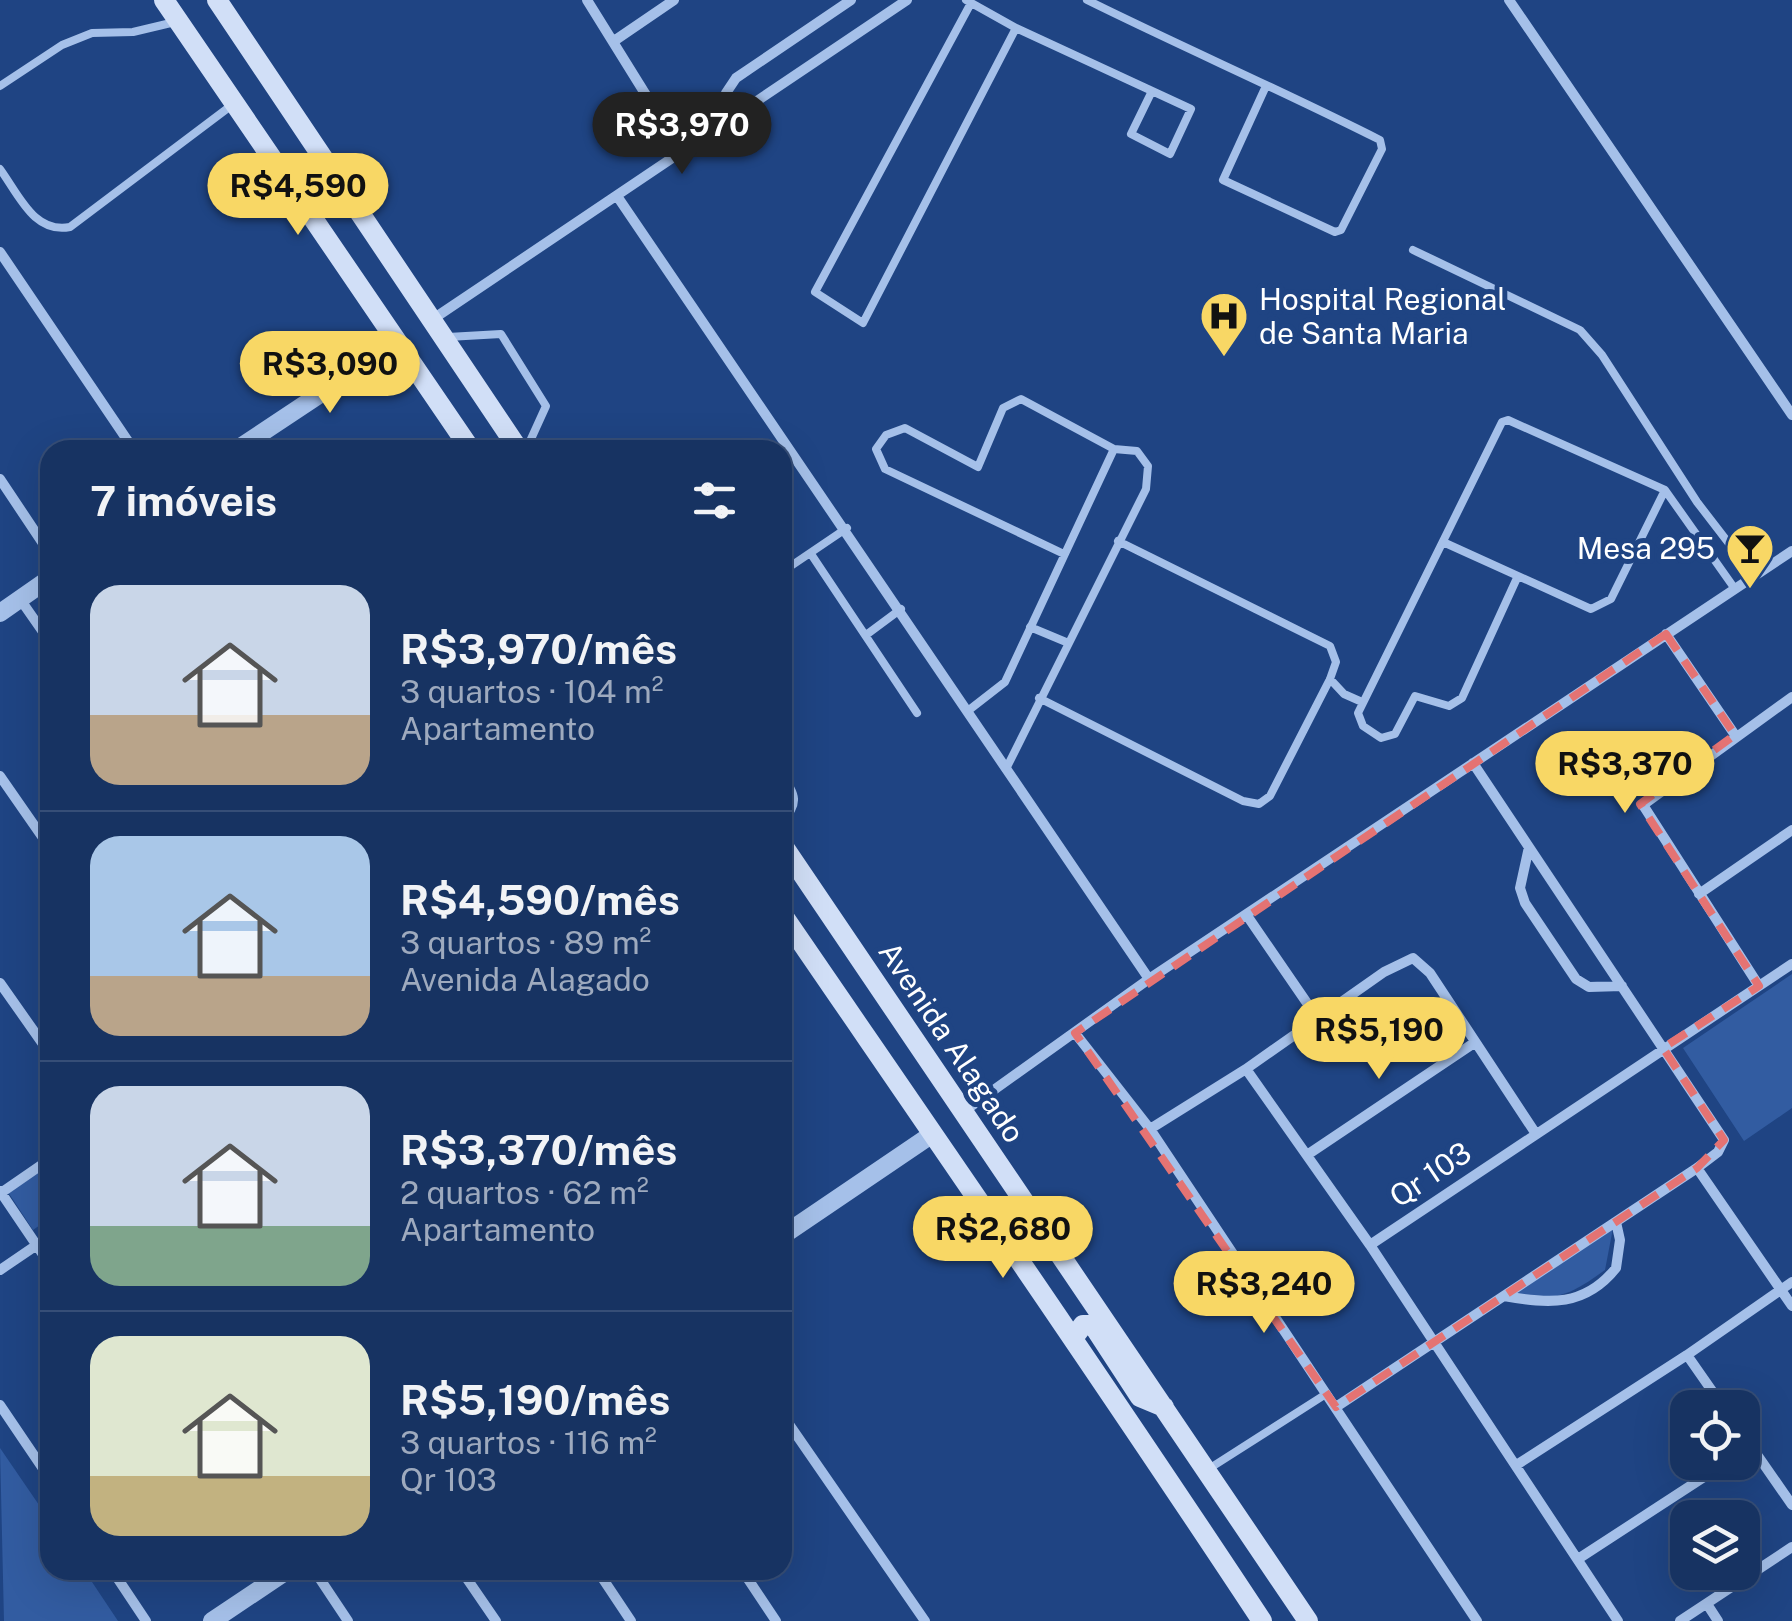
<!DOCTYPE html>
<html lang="pt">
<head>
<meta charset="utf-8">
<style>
  body { margin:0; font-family:"Public Sans",sans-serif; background:#243f6b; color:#f1f3f6; height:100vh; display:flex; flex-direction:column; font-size:38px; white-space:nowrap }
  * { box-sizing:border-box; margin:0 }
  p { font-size:32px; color:#9eaabe }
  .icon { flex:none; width:55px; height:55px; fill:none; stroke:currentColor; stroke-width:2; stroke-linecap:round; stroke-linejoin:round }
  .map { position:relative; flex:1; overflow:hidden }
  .drawer { position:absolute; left:40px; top:440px; width:752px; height:1140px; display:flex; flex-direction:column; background:#173362; border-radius:30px; box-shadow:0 10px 40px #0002,0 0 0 2px #364e77 }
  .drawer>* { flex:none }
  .controls { position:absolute; left:1670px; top:1390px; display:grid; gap:20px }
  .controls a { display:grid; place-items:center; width:90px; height:90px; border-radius:20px; background:#173362; box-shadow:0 10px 40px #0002,0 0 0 2px #364e77; font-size:50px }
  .price { position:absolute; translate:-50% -85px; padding:0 22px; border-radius:35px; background:#f8d765; color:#111; font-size:32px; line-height:65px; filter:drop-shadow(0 2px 5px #0008) }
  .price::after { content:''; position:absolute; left:50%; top:60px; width:30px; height:22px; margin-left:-15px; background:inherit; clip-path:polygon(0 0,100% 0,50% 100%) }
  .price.active { background:#222; color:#fff }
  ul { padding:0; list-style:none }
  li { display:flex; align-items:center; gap:30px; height:250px; padding:0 50px }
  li+li { border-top:2px solid #364e77 }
  li span { display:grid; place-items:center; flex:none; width:280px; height:200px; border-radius:30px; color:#555 }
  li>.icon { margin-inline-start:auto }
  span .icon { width:120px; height:120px; fill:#fffc; stroke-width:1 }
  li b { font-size:42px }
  h2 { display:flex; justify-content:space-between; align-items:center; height:120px; padding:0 50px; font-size:42px }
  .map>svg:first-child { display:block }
  .green { fill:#325ca1 }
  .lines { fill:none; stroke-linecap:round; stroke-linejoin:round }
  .service { stroke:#a5c0e9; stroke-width:8 }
  .minor { stroke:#a5c0e9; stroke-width:10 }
  .tertiary { stroke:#a5c0e9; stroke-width:18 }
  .secondary { stroke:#d1dff7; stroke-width:20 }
  .marked { fill:none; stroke:#e47373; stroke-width:8; stroke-dasharray:20 12; stroke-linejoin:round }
  .labels { text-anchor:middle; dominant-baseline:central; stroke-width:10; stroke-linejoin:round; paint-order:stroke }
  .poi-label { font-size:30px; fill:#fff; stroke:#1f4483; text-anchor:start }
  .street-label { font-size:30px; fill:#fff; stroke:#1f4483 }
</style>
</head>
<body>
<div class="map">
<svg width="1792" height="1621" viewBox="0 0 1792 1621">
  <rect width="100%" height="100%" fill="#1f4483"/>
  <path class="green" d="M1792 974V1108L1744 1141 1683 1048Z
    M50 1163V1218L33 1230 8 1192Z
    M1613 1228 1605 1270C1573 1293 1555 1304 1515 1293Z
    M0 1448 50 1521V1570H84L118 1621H4Z"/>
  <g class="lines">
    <path class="service" d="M966 0 1016 28 1191 109 1170 154 1131 134 1152 91
      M1087 0C1184 48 1283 91 1380 140L1382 149 1341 230 1335 232 1223 180 1266 86
      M971 3 815 292 863 323 1016 28
      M0 86 62 45 92 33 133 32 175 22
      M0 169C19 195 34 234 70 227L232 105
      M1413 250 1580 330 1602 355 1697 502 1754 576
      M448 337 501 334 546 406 526 450
      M1665 490 1735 589
      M1443 542 1591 609 1611 599 1665 490 1508 420 1502 422 1358 713 1363 726 1381 738 1395 734 1415 696 1449 706 1462 698 1517 578
      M811 554 917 713
      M1064 554 885 469 876 449 886 435 905 428 978 467 1003 408 1021 399 1114 449
      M782 572 847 528
      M1030 627 1066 642
      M866 635 901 609
      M1330 679 1344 694 1362 702
      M1039 698 1243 801 1259 804 1270 796 1330 679 1336 662 1330 646 1118 541
      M969 710 1005 682 1114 449 1137 451 1148 466 1146 489 1006 769
      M782 775C796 795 800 803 782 822
      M1207 1470 1326 1394"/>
    <path class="minor" d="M587 0 682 153
      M1509 0 1792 415
      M614 41 674 0
      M722 128 726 93 736 78 851 0
      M617 196 1149 979
      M0 252 134 450
      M433 319 907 0
      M0 479 50 554
      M20 599 50 642
      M1666 634 1735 735
      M0 776 50 848
      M1529 847 1520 888 1525 903 1576 979 1589 987 1622 986
      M1699 894 1792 830
      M1248 917 1318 1019
      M0 983 50 1054
      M1759 986 1643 805 1792 697
      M1075 1033 1150 1129 1477 1621
      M1246 1069 1384 972 1413 958 1430 973 1536 1134
      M963 1112 1149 979 1792 551
      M1150 1129 1246 1069 1370 1245 1792 964
      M1307 1155 1474 1043
      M1697 1168 1792 1306
      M0 1191 50 1265
      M1 1193 50 1159
      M1370 1245 1618 1621
      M0 1270 50 1236
      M1504 1296C1549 1304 1585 1307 1616 1268L1620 1240 1616 1222
      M1687 1355 1792 1282
      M0 1405 50 1479
      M1336 1407 1697 1168 1718 1152 1724 1140 1473 763
      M782 1414 925 1621
      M1742 1433 1792 1505
      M1518 1464 1687 1355 1724 1408
      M1578 1559 1727 1462
      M112 1570 146 1621
      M314 1570 348 1621
      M461 1570 496 1621
      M597 1570 631 1621
      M742 1570 776 1621
      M1707 1604 1718 1621
      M1680 1621 1792 1547"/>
    <path class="tertiary" d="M236 450 397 343
      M0 613 50 578
      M782 1236 931 1135
      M212 1621 288 1570"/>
    <path class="secondary" d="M164 0 471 450
      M217 0 519 450
      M782 844 1308 1621
      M782 914C943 1149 1105 1383 1262 1621
      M1074 1337 1083 1325H1093L1140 1397 1164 1407"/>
  </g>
  <path class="marked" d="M1666 634 1735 735 1640 804 1759 986 1663 1048 1724 1140 1697 1168 1336 1407 1075 1033Z"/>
  <defs>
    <g id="hospital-pin" transform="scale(2.5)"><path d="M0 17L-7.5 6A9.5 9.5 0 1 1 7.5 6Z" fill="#f8d765" stroke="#1f4483"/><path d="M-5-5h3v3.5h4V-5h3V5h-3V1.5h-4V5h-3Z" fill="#111"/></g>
    <g id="bar-pin" transform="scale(2.5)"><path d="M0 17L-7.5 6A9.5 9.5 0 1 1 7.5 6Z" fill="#f8d765" stroke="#1f4483"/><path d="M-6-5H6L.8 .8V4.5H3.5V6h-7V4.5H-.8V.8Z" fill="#111"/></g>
  </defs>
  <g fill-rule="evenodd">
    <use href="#hospital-pin" x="1224" y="316"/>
    <use href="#bar-pin" x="1750" y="548"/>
  </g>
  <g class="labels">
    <g class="poi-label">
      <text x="1259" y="299">Hospital Regional<tspan x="1259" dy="34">de Santa Maria</tspan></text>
      <text x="1715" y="548" text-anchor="end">Mesa 295</text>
    </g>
    <g class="street-label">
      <text transform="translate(952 1042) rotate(56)">Avenida Alagado</text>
      <text transform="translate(1430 1174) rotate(-34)">Qr 103</text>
    </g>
  </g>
</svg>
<div class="controls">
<a><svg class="icon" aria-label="locate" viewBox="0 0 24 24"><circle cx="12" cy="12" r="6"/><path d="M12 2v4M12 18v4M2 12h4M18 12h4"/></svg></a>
<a><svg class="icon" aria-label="layers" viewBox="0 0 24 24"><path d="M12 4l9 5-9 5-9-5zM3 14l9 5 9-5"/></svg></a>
</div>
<b class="price active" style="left:682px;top:177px">R$3,970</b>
<b class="price" style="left:298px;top:238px">R$4,590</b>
<b class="price" style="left:330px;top:416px">R$3,090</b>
<b class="price" style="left:1625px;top:816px">R$3,370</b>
<b class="price" style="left:1379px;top:1082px">R$5,190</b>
<b class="price" style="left:1003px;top:1281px">R$2,680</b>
<b class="price" style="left:1264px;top:1336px">R$3,240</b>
<section class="drawer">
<h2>7 imóveis<svg class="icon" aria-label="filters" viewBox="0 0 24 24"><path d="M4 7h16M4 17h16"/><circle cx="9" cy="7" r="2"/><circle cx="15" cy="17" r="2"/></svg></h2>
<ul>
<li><span style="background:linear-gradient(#c9d6e8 65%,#b9a48a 0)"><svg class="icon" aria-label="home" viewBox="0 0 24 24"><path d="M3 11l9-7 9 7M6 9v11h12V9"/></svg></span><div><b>R$3,970/mês</b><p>3 quartos · 104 m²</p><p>Apartamento</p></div></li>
<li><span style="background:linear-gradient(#a9c7e8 70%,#b9a48a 0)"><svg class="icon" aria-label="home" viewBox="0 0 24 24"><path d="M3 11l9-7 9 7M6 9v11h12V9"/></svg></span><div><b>R$4,590/mês</b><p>3 quartos · 89 m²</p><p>Avenida Alagado</p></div></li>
<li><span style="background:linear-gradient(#c9d6e8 70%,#7fa58c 0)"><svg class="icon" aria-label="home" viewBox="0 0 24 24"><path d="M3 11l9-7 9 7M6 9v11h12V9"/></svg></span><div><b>R$3,370/mês</b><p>2 quartos · 62 m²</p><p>Apartamento</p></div></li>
<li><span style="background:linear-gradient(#dfe7d0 70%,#c2b280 0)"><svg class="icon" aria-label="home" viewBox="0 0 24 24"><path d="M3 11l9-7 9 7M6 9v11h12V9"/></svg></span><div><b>R$5,190/mês</b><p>3 quartos · 116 m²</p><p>Qr 103</p></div></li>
</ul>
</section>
</div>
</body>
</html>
